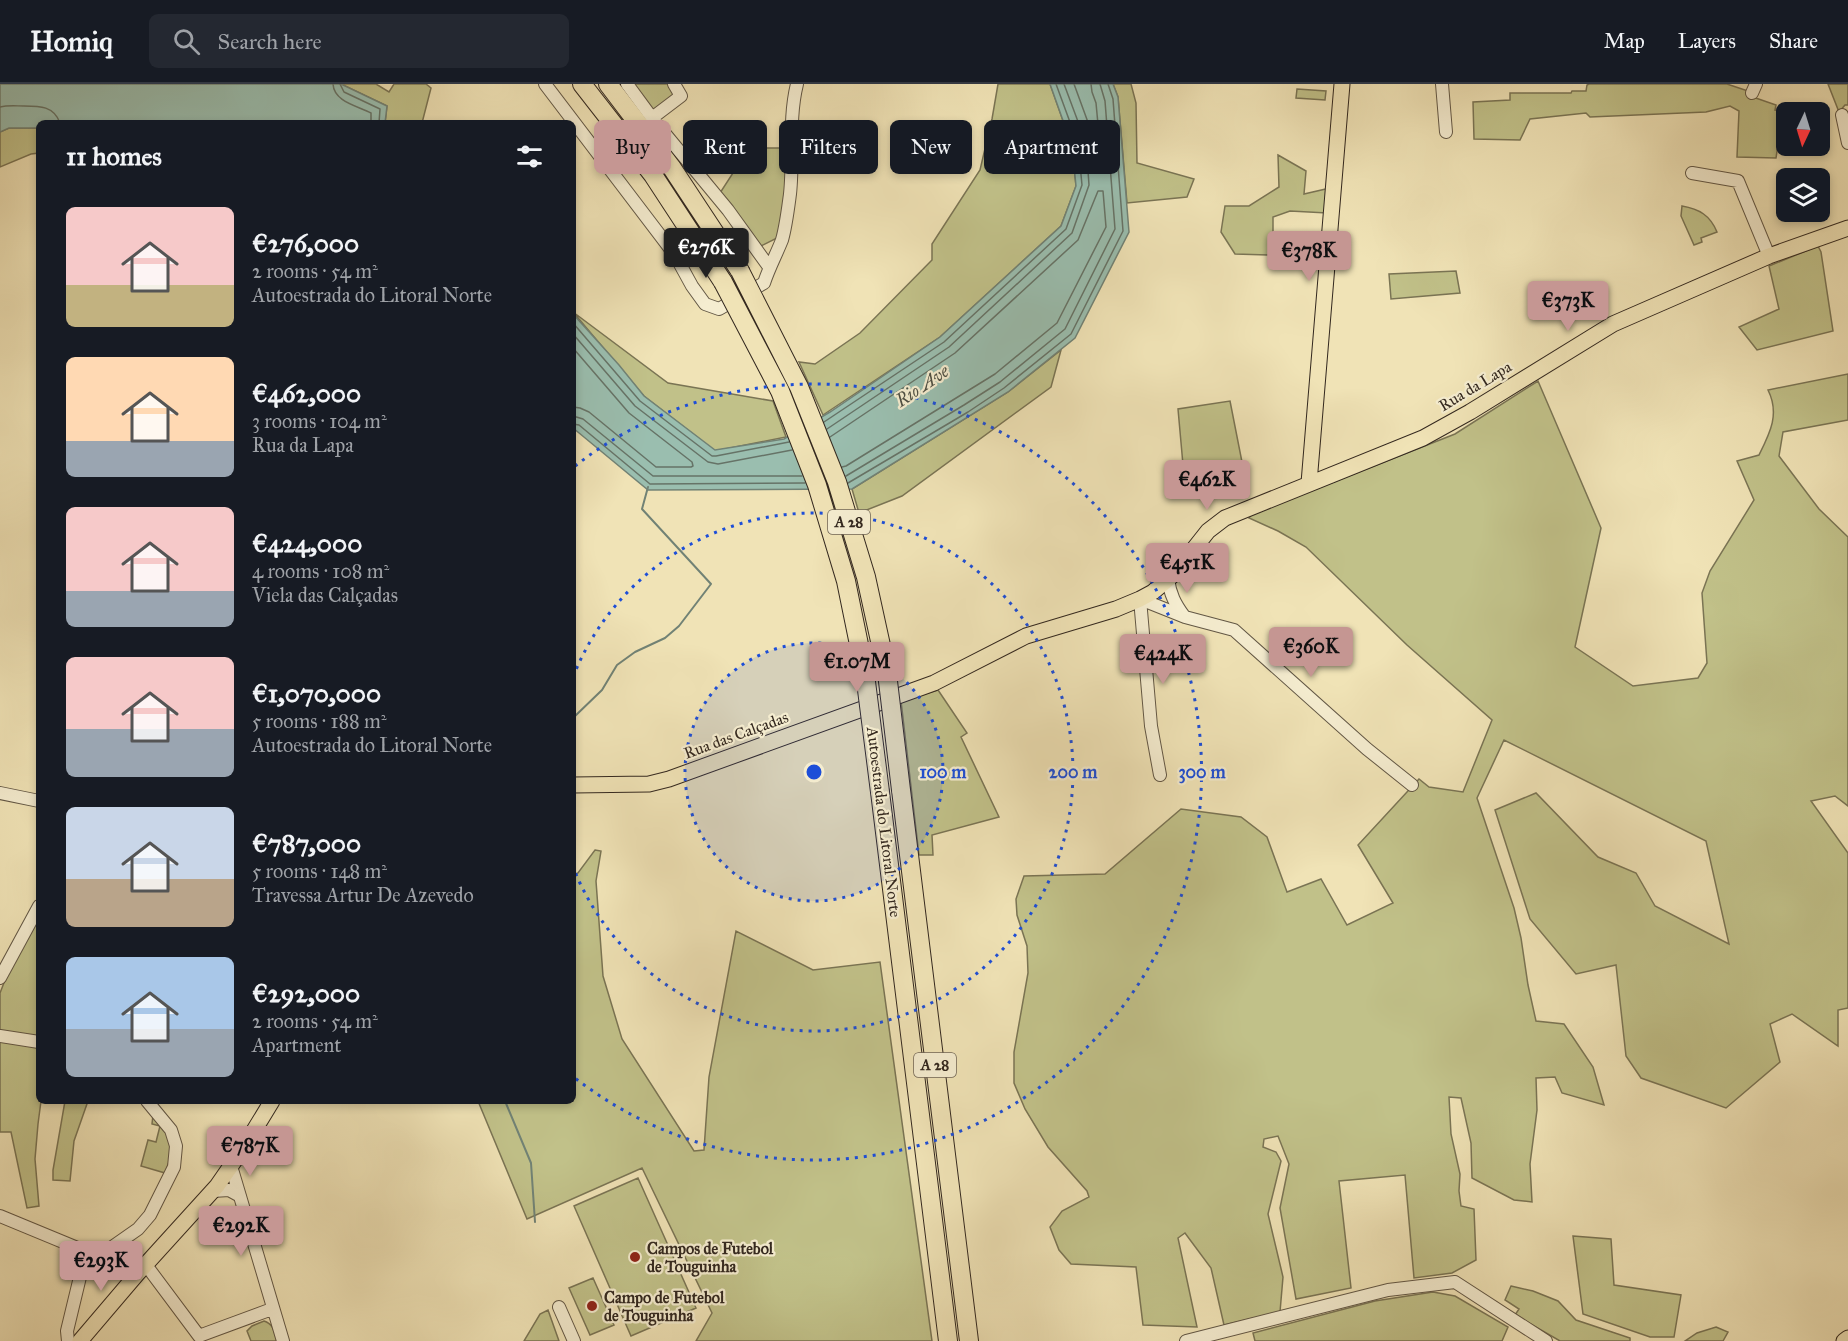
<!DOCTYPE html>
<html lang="en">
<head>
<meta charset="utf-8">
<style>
  body { margin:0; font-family:"IM FELL Great Primer",serif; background:#242831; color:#f1f3f6; height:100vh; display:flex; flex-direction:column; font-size:22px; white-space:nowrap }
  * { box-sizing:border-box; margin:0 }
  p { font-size:20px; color:#9ea1a6 }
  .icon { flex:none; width:33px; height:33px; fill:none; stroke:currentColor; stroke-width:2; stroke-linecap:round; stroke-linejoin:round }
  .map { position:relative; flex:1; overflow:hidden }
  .panel { position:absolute; left:36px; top:36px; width:540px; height:984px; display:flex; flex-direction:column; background:#171b24; border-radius:9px; box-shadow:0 3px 9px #0003 }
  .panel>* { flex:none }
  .banner { position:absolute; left:594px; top:36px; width:570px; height:54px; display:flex; gap:12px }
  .needle { width:39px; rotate:184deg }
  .controls { position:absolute; left:1776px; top:18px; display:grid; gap:12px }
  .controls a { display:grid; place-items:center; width:54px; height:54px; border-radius:9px; background:#171b24; box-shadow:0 3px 9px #0003; font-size:30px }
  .price { position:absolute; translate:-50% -51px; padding:0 14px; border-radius:6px; background:#c59692; color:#111; font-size:20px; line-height:39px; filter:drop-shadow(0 2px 3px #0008) }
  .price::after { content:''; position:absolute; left:50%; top:36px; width:18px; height:14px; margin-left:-9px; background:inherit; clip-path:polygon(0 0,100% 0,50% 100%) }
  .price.on { background:#222; color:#fff }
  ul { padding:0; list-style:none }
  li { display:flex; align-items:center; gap:18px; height:150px; padding:0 30px }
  li span { display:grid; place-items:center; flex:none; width:168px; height:120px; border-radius:9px; color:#555 }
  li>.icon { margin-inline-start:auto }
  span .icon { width:72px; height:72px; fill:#fffc; stroke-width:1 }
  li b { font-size:26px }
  h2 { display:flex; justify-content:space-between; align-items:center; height:72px; padding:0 30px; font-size:26px }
  .chip { padding:0 21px; border-radius:9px; background:#171b24; box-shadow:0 3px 9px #0003; font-size:21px; line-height:54px }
  .chip.on { background:#c59692; color:#111 }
  header { display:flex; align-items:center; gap:36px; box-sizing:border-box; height:84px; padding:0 30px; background:#171b24; border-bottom:2px solid #363941 }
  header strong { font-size:28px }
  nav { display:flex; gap:33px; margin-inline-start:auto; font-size:21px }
  .search { width:420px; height:54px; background:#242831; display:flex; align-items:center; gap:15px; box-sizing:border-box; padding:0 21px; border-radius:9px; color:#9ea1a6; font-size:22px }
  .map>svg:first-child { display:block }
  .green { fill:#c1c189; stroke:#7a7454; stroke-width:1.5 }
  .water { fill:#9abeaf; stroke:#718275; stroke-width:1.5 }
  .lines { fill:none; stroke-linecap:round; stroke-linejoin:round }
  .shore { stroke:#667367; stroke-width:1.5 }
  .stream { stroke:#718275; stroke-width:2 }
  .minor-casing { stroke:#625745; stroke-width:14 }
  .major-casing { stroke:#33281f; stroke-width:17 }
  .highway-casing { stroke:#33281f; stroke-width:20 }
  .minor { stroke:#f5edd0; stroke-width:12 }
  .major { stroke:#f0e3b6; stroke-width:15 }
  .highway { stroke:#f0e3b6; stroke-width:18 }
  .highway-bridge-casing { stroke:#33281f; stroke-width:20; stroke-linecap:butt }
  .highway-bridge { stroke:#f0e3b6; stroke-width:18 }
  .ring { fill:none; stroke:#1d4ed8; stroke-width:3; stroke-dasharray:3 6 }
  .poi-dot { fill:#8f2418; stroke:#f5edd0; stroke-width:2 }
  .labels { text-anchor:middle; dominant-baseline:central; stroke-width:4.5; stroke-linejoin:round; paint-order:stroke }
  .shield { fill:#f5edd0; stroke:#6d6354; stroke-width:1.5 }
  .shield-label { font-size:15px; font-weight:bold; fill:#33281f }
  .street-label { font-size:16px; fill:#33281f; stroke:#f5edd0 }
  .poi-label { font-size:16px; font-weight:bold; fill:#33281f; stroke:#f5edd0; text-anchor:start }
  .water-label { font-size:18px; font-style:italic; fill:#4d4e43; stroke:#f5edd0 }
  .centre { fill:#1d4ed8; stroke:#f5edd0; stroke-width:3 }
  .ring-label { font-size:18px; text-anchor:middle; font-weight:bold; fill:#1d4ed8; stroke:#f5edd0; stroke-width:4.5; stroke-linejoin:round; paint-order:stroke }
</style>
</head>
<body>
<header>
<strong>Homiq</strong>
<div class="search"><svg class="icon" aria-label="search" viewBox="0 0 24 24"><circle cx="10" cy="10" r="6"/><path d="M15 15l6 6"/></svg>Search here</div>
<nav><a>Map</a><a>Layers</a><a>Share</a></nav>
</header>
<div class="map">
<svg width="1848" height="1257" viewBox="0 0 1848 1257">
  <rect width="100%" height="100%" fill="#f0e3b6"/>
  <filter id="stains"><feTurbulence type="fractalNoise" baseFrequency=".00333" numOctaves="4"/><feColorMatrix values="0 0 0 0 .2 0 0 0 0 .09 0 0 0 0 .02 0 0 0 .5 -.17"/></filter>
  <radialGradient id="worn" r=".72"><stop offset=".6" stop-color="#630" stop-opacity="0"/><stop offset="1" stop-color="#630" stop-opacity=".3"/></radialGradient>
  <path class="green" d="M341 0H376L389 8 394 0H426L431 4 422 39H385L387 22Z
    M630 0H672L675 8 672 16 650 27Z
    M998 0H1050L1072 62 1076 102 1061 142 940 253 823 331 799 278 815 280 860 249 932 176V160L980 86 992 35Z
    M1113 0H1131L1136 19 1137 79 1194 95 1187 113 1127 119 1118 13Z
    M1589 0H1727L1748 7 1747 11 1776 21 1775 26 1783 27 1776 74 1737 73 1739 27 1730 22 1706 28 1590 33 1586 29 1530 35 1520 56 1474 55 1473 18 1510 16V9H1571L1572 7H1586L1587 1Z
    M1828 0H1848V21H1845L1839 28Z
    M1297 5 1326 7 1325 16 1296 14Z
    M9 44H39V69L31 70 0 83V48Z
    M761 64H789L785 123 777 154 761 162 720 109 733 89 737 69Z
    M1278 71 1306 87 1304 110 1330 104 1327 129 1290 127 1273 133V162L1268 171 1235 170 1221 148 1225 122H1249L1279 103Z
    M1682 122C1699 125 1710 131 1717 148L1701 154 1702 158 1694 161 1681 132Z
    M1818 162 1821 168 1833 247 1757 266 1739 243 1779 225 1769 182Z
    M1456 187 1460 209 1391 215 1389 190Z
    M573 228 668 299 773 317 786 353 715 367 644 312Z
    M1061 266 1051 303 902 412 859 429 852 405 1008 308Z
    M1848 290V336L1783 348 1779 372 1819 425 1848 453V722L1835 712 1811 717 1848 769V924L1838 926V962L1792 930 1770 940 1780 978 1726 1024 1641 994 1626 972 1616 881 1576 890 1530 835 1495 726 1536 709 1598 773 1636 789 1655 822 1729 860 1706 757 1504 656 1477 714 1514 824 1521 854 1528 901 1536 937 1564 940 1593 983 1604 1021 1562 1009 1555 993 1536 994 1537 1026 1530 1080 1532 1118 1514 1116 1472 1094 1471 1059 1461 1014 1449 1013 1451 1050 1460 1090 1459 1107 1461 1122 1474 1125 1476 1176 1452 1189 1414 1194 1405 1091 1339 1097 1351 1204 1296 1215 1280 1124 1289 1080 1278 1052 1264 1055 1263 1063 1276 1068 1281 1077 1268 1130 1283 1193 1280 1228 1224 1241 1211 1184 1185 1149 1178 1154 1197 1243 1143 1241 1136 1183 1071 1180 1059 1166 1050 1143 1062 1127 1089 1113 1087 1107 1048 1063 1025 1025 1014 999V968L1028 889 1027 862 1017 831 1016 815 1024 792 1105 790 1181 725 1241 733 1267 753 1287 808 1321 795 1347 841 1393 819 1358 761 1419 695 1429 703 1463 708 1492 636 1407 561 1306 463 1278 447 1249 434 1252 430 1455 350 1538 297 1601 444 1575 563 1633 602 1698 594 1707 579 1702 509 1710 487 1754 416 1737 377 1759 371C1770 349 1780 330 1768 306Z
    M1230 317 1242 378 1184 392 1178 325Z
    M938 606 967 649 961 653 999 733 932 751 933 771H919L901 617Z
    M595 766 601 767 596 797 603 892 622 955 694 1067 704 1066 709 993 736 847 813 886 880 878 932 1257H696L712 1229 642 1084 527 1135 478 1017H573V791L578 789Z
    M39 830V1017H41L38 1040 35 1075 39 1122 27 1124 11 1048H0V909L7 891Z
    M65 1017H88L74 1057 70 1097 53 1096V1086Z
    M153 1031C176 1054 176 1060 165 1089L141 1082 148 1056 156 1058 160 1042 152 1040Z
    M638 1094 696 1224 631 1252 574 1122Z
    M1573 1152 1611 1155 1614 1201 1681 1211 1674 1253H1650L1583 1230Z
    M593 1194 614 1241 590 1251 569 1204Z
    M1511 1202 1533 1207 1558 1217 1576 1236 1630 1254V1257H1560L1515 1231 1519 1225 1505 1216Z
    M1433 1208 1455 1212 1508 1243 1502 1257H1255L1253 1249 1375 1217Z
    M548 1226 559 1257H524L540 1230Z
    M264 1237C274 1240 274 1248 277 1257H251L247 1247 252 1242Z
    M1716 1243 1728 1248 1723 1257H1685L1697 1249Z"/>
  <path class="water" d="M0 0H341L387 22 385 39H39V44H9L0 48Z
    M1050 0H1113L1118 13 1129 148 1075 254 1008 308 852 405 648 406 573 344V230L619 281 644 312 715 366 784 355 830 328 940 253 1061 142 1076 102 1072 62Z"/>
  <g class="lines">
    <path class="shore" d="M333 0C334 18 358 22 371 29V39
      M340 0 344 8 380 25 379 39
      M1074 0 1093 52 1096 54 1099 51 1096 19 1092 8 1091 0
      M0 23C8 21 16 22 24 22 40 22 54 22 60 39
      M573 239 640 317 712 372H716L789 358
      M573 250 635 322 708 378 718 380 792 366
      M573 264 629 329 692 378 693 382 691 383H656L589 328 580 324 573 323
      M573 332 583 335 653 392H802
      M824 338 944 258 1066 145 1082 101 1078 60 1056 0
      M573 340 579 341 650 400 805 399
      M827 345 949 263 1072 149 1089 101 1086 59 1064 0
      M830 353 955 269 1078 156 1098 107H1103L1106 143 1057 239 995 290 846 382 842 383
      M846 392 964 321 1000 298 1065 245 1115 145 1105 17 1100 0
      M848 399 968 328 1004 304 1071 250 1123 147 1113 15 1108 0"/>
    <path class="stream" d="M573 634 602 606 617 581 635 568 665 554 679 542 711 500 642 425 648 403
      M505 1017 531 1079 535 1138"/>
    <g class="minor-casing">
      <path id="minor" d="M545 0 675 171 692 202 705 220 719 225 764 199C769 184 776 171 782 156 786 142 788 125 790 110 794 74 788 36 797 0
        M627 0 652 34 728 126 769 183
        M1442 0 1446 48
        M1752 9 1756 0
        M1842 31 1848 59
        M652 34 681 12 674 0
        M1692 89 1738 97 1769 172
        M1168 495C1170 510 1175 520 1184 532
        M1160 691 1151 642 1140 515 1185 533 1234 546 1367 665 1412 701
        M0 709 39 717
        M0 894 39 822
        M0 952 39 958
        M231 1082 283 1257
        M213 1107 229 1106 240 1112
        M0 1132 138 1189
        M98 1173 138 1145 150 1131 174 1083 176 1062 171 1046 147 1017
        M146 1181 199 1252 272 1225
        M559 1223 574 1257
        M68 1257 67 1247 86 1168
        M1186 1257 1388 1206 1455 1198 1546 1257"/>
    </g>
    <g class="major-casing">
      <path id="major" d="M1309 399 1342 0
        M573 701 649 700 669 695 934 599 1026 552 1116 525 1140 515 1153 508 1174 490 1208 447 1225 434 1423 354 1470 328 1613 240 1769 172 1848 144
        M80 1257 138 1189 217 1102 244 1063 272 1017
        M1844 1257 1848 1254"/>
    </g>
    <g class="highway-casing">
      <path id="highway" d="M582 0 653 91 723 198
        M608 0 672 84 740 187
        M901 706 969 1257
        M880 708 948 1257"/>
    </g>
    <use href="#minor" class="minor"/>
    <use href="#major" class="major"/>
    <use href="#highway" class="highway"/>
    <g class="highway-bridge-casing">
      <path id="highway-bridge" d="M740 187 799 303 837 398 866 493 887 589 901 706
        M723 198 780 307 817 401 846 497 865 590 880 708"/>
    </g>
    <use href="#highway-bridge" class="highway-bridge"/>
  </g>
  <circle cx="814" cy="688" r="129" fill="#1d4ed8" fill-opacity=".12"/>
  <g class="ring">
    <circle cx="814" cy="688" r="129"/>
    <path d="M573 593A259 259 0 1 1 573 783"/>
    <path d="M575 382A388 388 0 1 1 575 994"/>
  </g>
  <g class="poi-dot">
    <circle cx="635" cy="1173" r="6"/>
    <circle cx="592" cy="1222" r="6"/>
  </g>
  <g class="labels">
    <g class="shield">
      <rect x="828" y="426" width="42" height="24" rx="4.5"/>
      <rect x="914" y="969" width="42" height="24" rx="4.5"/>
    </g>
    <g class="shield-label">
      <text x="849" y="438">A 28</text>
      <text x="935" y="981">A 28</text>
    </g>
    <g class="street-label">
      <text transform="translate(1475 302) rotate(-31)">Rua da Lapa</text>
      <text transform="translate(736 651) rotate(-20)">Rua das Calçadas</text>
      <text transform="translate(884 738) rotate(83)">Autoestrada do Litoral Norte</text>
    </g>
    <g class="poi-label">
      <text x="647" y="1164">Campos de Futebol<tspan x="647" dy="18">de Touguinha</tspan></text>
      <text x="604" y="1213">Campo de Futebol<tspan x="604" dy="18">de Touguinha</tspan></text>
    </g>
    <g class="water-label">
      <text transform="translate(922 302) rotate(-34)">Rio Ave</text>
    </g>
  </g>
  <circle cx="814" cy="688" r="9" class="centre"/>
  <g class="ring-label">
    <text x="943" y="694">100 m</text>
    <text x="1073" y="694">200 m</text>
    <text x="1202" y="694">300 m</text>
  </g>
  <rect width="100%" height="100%" filter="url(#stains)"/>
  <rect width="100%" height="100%" fill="url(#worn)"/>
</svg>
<div class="controls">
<a><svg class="needle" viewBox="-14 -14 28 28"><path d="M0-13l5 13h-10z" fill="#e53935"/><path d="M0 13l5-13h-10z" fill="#9ea1a6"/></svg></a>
<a><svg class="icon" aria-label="layers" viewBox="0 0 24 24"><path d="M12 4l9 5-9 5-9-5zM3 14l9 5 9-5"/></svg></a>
</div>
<b class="price on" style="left:706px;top:195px">€276K</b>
<b class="price" style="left:1309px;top:198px">€378K</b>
<b class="price" style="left:1568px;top:248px">€373K</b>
<b class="price" style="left:1207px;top:427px">€462K</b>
<b class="price" style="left:1187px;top:510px">€451K</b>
<b class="price" style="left:1311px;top:594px">€360K</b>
<b class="price" style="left:1163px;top:601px">€424K</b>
<b class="price" style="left:857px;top:609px">€1.07M</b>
<b class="price" style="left:250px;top:1093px">€787K</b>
<b class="price" style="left:241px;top:1173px">€292K</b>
<b class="price" style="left:101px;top:1208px">€293K</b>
<div class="banner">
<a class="chip on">Buy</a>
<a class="chip">Rent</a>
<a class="chip">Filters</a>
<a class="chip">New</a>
<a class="chip">Apartment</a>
</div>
<section class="panel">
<h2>11 homes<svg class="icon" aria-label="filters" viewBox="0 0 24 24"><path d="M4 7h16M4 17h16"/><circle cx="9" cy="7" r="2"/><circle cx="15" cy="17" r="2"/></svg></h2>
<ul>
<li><span style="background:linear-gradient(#f6c9c9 65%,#c2b280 0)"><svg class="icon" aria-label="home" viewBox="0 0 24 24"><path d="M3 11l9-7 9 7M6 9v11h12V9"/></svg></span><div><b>€276,000</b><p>2 rooms · 54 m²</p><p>Autoestrada do Litoral Norte</p></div></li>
<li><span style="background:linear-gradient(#ffd9b3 70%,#9aa5b1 0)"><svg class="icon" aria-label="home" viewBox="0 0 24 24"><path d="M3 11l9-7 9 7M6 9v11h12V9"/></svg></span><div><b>€462,000</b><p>3 rooms · 104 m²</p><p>Rua da Lapa</p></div></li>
<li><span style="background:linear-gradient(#f6c9c9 70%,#9aa5b1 0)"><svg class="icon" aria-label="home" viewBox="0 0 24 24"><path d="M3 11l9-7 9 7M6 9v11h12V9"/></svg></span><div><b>€424,000</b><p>4 rooms · 108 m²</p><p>Viela das Calçadas</p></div></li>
<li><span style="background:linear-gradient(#f6c9c9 60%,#9aa5b1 0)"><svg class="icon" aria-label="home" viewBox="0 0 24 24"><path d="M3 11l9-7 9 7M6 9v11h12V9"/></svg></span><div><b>€1,070,000</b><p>5 rooms · 188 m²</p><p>Autoestrada do Litoral Norte</p></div></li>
<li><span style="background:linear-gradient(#c9d6e8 60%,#b9a48a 0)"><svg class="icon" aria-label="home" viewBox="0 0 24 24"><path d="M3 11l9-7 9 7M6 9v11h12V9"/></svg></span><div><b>€787,000</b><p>5 rooms · 148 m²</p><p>Travessa Artur De Azevedo</p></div></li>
<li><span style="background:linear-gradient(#a9c7e8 60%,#9aa5b1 0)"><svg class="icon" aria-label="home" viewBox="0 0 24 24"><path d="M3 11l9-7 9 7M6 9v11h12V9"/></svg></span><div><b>€292,000</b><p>2 rooms · 54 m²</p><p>Apartment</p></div></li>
</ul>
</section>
</div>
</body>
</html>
